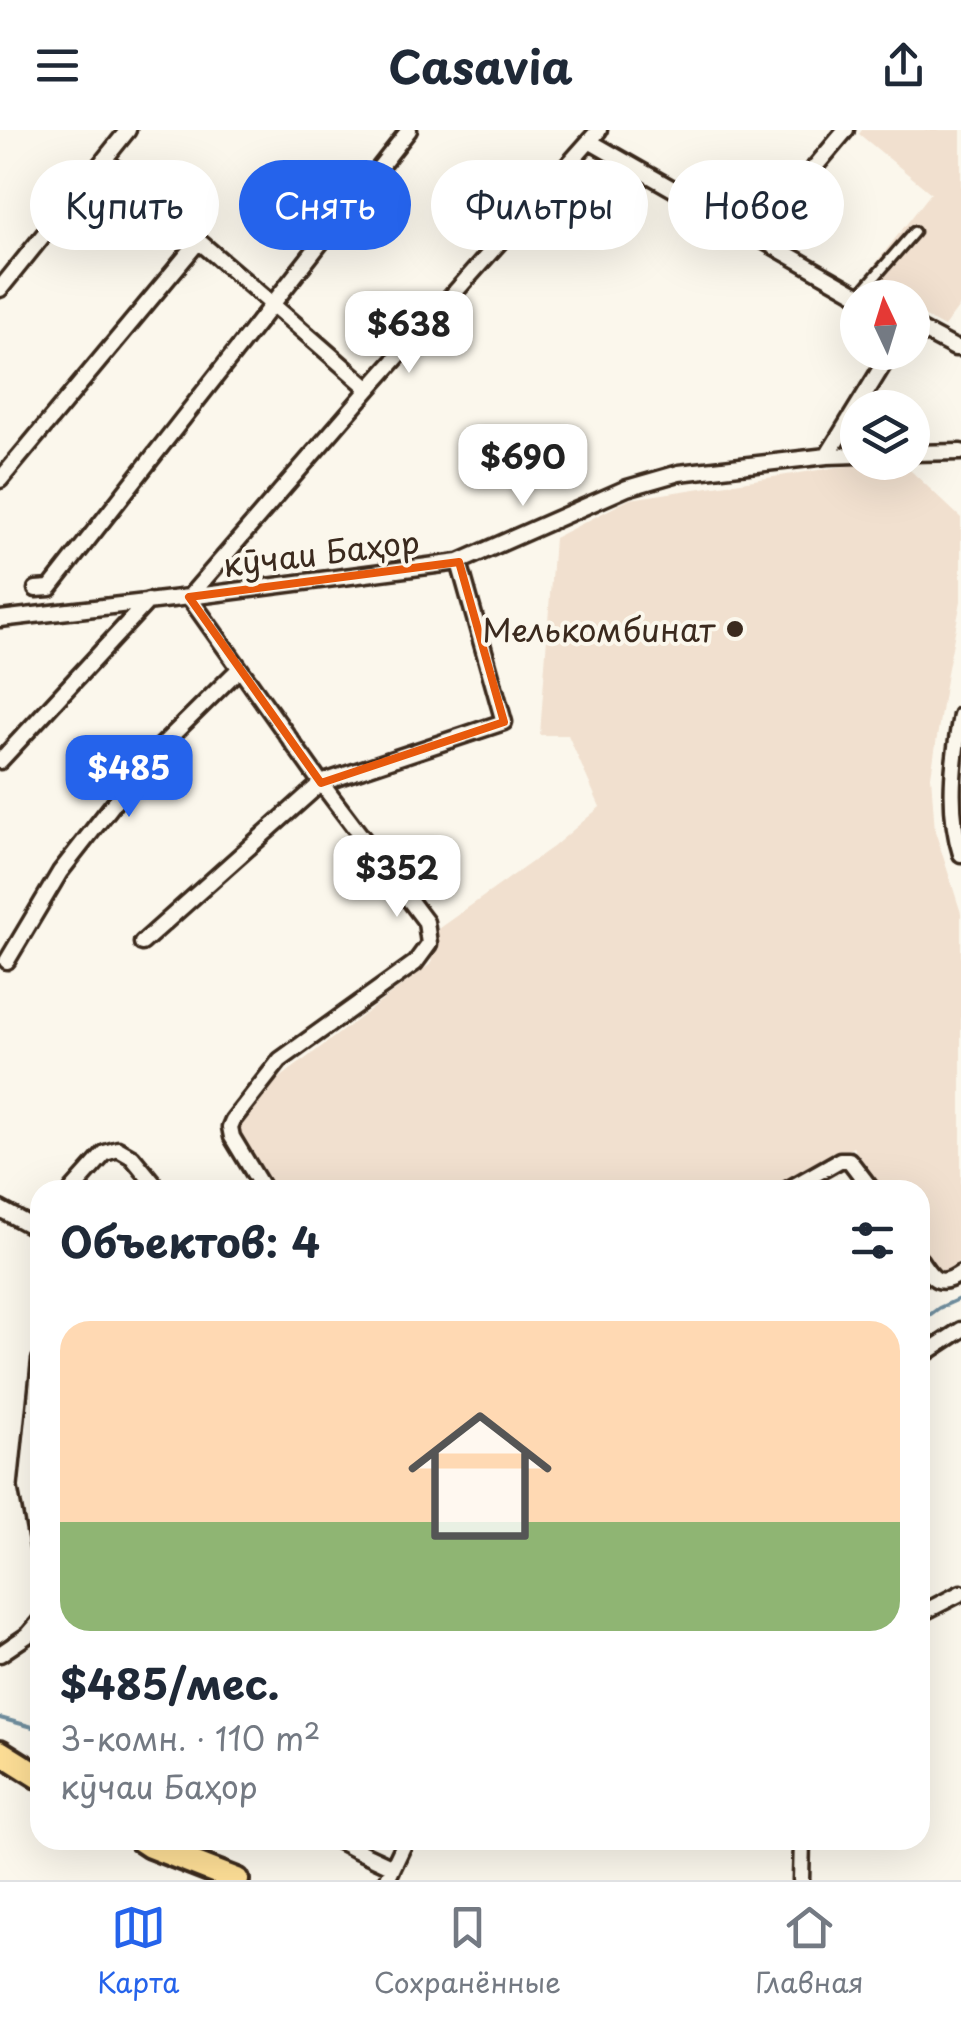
<!DOCTYPE html>
<html lang="ru">
<head>
<meta charset="utf-8">
<style>
  body { margin:0; font-family:"Playpen Sans",sans-serif; background:#f6f6f7; color:#1f2937; height:100vh; display:flex; flex-direction:column; font-size:38px; white-space:nowrap }
  * { box-sizing:border-box; margin:0 }
  p { font-size:32px; color:#747a83 }
  .icon { flex:none; width:55px; height:55px; fill:none; stroke:currentColor; stroke-width:2; stroke-linecap:round; stroke-linejoin:round }
  .map { position:relative; flex:1; overflow:hidden }
  .details { position:absolute; left:30px; top:1050px; width:900px; height:670px; display:flex; flex-direction:column; background:#fff; border-radius:30px; box-shadow:0 10px 40px #0002 }
  .details>* { flex:none }
  .hud { position:absolute; left:30px; top:30px; width:902px; height:90px; display:flex; gap:20px }
  .needle { width:65px; rotate:356deg }
  .buttons { position:absolute; left:840px; top:150px; display:grid; gap:20px }
  .buttons a { display:grid; place-items:center; width:90px; height:90px; border-radius:50%; background:#fff; box-shadow:0 10px 40px #0002; font-size:50px }
  .price { position:absolute; translate:-50% -85px; padding:0 22px; border-radius:20px; background:#fff; color:#222; font-size:32px; line-height:65px; filter:drop-shadow(0 2px 5px #0008) }
  .price::after { content:''; position:absolute; left:50%; top:60px; width:30px; height:22px; margin-left:-15px; background:inherit; clip-path:polygon(0 0,100% 0,50% 100%) }
  .price.current { background:#2563eb; color:#fff }
  ul { padding:0; list-style:none }
  li { display:grid; align-content:center; gap:20px; height:530px; padding:0 30px }
  li+li { border-top:2px solid #e0e1e3 }
  li span { display:grid; place-items:center; height:310px; border-radius:30px; color:#555 }
  li>.icon { margin-inline-start:auto }
  span .icon { width:180px; height:180px; fill:#fffc; stroke-width:1 }
  li b { font-size:42px }
  h2 { display:flex; justify-content:space-between; align-items:center; height:120px; padding:0 30px; font-size:42px }
  .tag { padding:0 35px; border-radius:45px; background:#fff; box-shadow:0 10px 40px #0002; font-size:35px; line-height:90px }
  .tag.current { background:#2563eb; color:#fff }
  header { display:flex; justify-content:space-between; align-items:center; height:130px; padding:0 30px; background:#fff; font-size:45px; font-weight:700 }
  .dock { display:flex; justify-content:space-around; align-items:center; height:140px; border-top:2px solid #e0e1e3; background:#fff; font-size:28px; color:#747a83 }
  .dock a { display:grid; justify-items:center; gap:5px }
  .dock .current { color:#2563eb }
  .map>svg:first-child { display:block }
  .built { fill:#f1e0cf }
  .lines { fill:none; stroke-linecap:round; stroke-linejoin:round }
  .stream { stroke:#6f8e9e; stroke-width:4 }
  .lane-casing { stroke:#3b2a1e; stroke-width:15 }
  .street-casing { stroke:#3b2a1e; stroke-width:21 }
  .primary-casing { stroke:#3b2a1e; stroke-width:30 }
  .lane { stroke:#fbf7ec; stroke-width:8 }
  .street { stroke:#fbf7ec; stroke-width:14 }
  .primary { stroke:#fdde96; stroke-width:22 }
  .marked { fill:none; stroke:#e8590c; stroke-width:8; stroke-linejoin:round }
  .poi-dot { fill:#3b2a1e; stroke:#fbf7ec; stroke-width:4 }
  .labels { text-anchor:middle; dominant-baseline:central; stroke-width:8; stroke-linejoin:round; paint-order:stroke }
  .street-label { font-size:32px; fill:#3b2a1e; stroke:#fbf7ec }
  .poi-label { font-size:32px; fill:#3b2a1e; stroke:#fbf7ec; text-anchor:end }
</style>
</head>
<body>
<header><svg class="icon" aria-label="menu" viewBox="0 0 24 24"><path d="M4 6h16M4 12h16M4 18h16"/></svg>Casavia<svg class="icon" aria-label="share" viewBox="0 0 24 24"><path d="M12 15V3M7 8l5-5 5 5M5 13v7h14v-7"/></svg></header>
<div class="map">
<svg width="961" height="1750" viewBox="0 0 961 1750">
  <rect width="100%" height="100%" fill="#fbf7ec"/>
  <filter id="ink" filterUnits="userSpaceOnUse"><feTurbulence type="fractalNoise" baseFrequency=".01" numOctaves="2"/><feDisplacementMap in="SourceGraphic" scale="20" xChannelSelector="R" yChannelSelector="G"/><feConvolveMatrix kernelMatrix="1 2 1 2 8 2 1 2 1" color-interpolation-filters="sRGB"/></filter>
  <g filter="url(#ink)">
    <path class="built" d="M862 0H961V174L944 197 913 180 912 168 890 167 861 152 931 63 859 4Z
      M885 333 911 341 961 388V471L947 543 931 646 935 701 961 783V1130L941 1145 920 1114V1060H883L853 1017 772 1060H447L445 1057 437 1060H272L237 999 268 957 432 833 428 806 553 717 600 677 568 605H540L554 408 630 369 838 337Z"/>
    <g class="lines">
      <path class="stream" d="M920 1192 939 1178 961 1168
        M0 1588 40 1599"/>
      <g class="lane-casing">
        <path id="lane" d="M859 165 914 102"/>
      </g>
      <g class="street-casing">
        <path id="street" d="M589 11 864 168
          M105 29C192 107 282 181 369 259
          M756 107 846 0
          M0 159 128 0
          M912 195 955 218H961
          M912 323 961 322
          M827 326 891 222
          M0 350 198 112
          M36 459 50 458 409 0
          M189 467 321 653 426 792 429 814 415 833 280 930 233 990 230 997 232 1007 264 1060
          M189 467 369 259 599 0
          M0 489 189 467 459 432 627 358 679 343 827 326 858 325
          M961 585C953 630 947 680 961 724
          M0 631 148 471
          M142 813 321 653 504 592 459 432
          M7 831 60 742 150 627 239 539
          M72 1060 105 1023 118 1019 132 1027 159 1060
          M787 1060 840 1030H849L872 1060
          M0 1079 33 1097 40 1107
          M920 1130C933 1150 939 1158 961 1143
          M920 1227 961 1200
          M40 1230 27 1357 40 1428
          M920 1484 961 1463
          M0 1524 28 1505 40 1491
          M337 1710 354 1719
          M359 1710 354 1719 393 1737
          M387 1750 406 1710
          M801 1750 802 1710"/>
      </g>
      <g class="primary-casing">
        <path id="primary" d="M0 1622 40 1647
          M141 1710 150 1716 237 1750"/>
      </g>
      <use href="#lane" class="lane"/>
      <use href="#street" class="street"/>
      <use href="#primary" class="primary"/>
    </g>
  </g>
  <path class="marked" d="M459 432 504 592 321 653 189 467Z"/>
  <circle class="poi-dot" cx="735" cy="499" r="10"/>
  <g class="labels">
    <g class="street-label">
      <text transform="translate(321 422) rotate(-7)">кӯчаи Баҳор</text>
    </g>
    <g class="poi-label">
      <text x="715" y="499">Мелькомбинат</text>
    </g>
  </g>
</svg>
<div class="buttons">
<a><svg class="needle" viewBox="-14 -14 28 28"><path d="M0-13l5 13h-10z" fill="#e53935"/><path d="M0 13l5-13h-10z" fill="#747a83"/></svg></a>
<a><svg class="icon" aria-label="layers" viewBox="0 0 24 24"><path d="M12 4l9 5-9 5-9-5zM3 14l9 5 9-5"/></svg></a>
</div>
<b class="price" style="left:409px;top:246px">$638</b>
<b class="price" style="left:523px;top:379px">$690</b>
<b class="price current" style="left:129px;top:690px">$485</b>
<b class="price" style="left:397px;top:790px">$352</b>
<div class="hud">
<a class="tag">Купить</a>
<a class="tag current">Снять</a>
<a class="tag">Фильтры</a>
<a class="tag">Новое</a>
</div>
<section class="details">
<h2>Объектов: 4<svg class="icon" aria-label="filters" viewBox="0 0 24 24"><path d="M4 7h16M4 17h16"/><circle cx="9" cy="7" r="2"/><circle cx="15" cy="17" r="2"/></svg></h2>
<ul>
<li><span style="background:linear-gradient(#ffd9b3 65%,#8fb573 0)"><svg class="icon" aria-label="home" viewBox="0 0 24 24"><path d="M3 11l9-7 9 7M6 9v11h12V9"/></svg></span><div><b>$485/мес.</b><p>3-комн. · 110 m²</p><p>кӯчаи Баҳор</p></div></li>
</ul>
</section>
</div>
<nav class="dock">
<a class="current"><svg class="icon" aria-label="map" viewBox="0 0 24 24"><path d="M3 6l6-2 6 2 6-2v14l-6 2-6-2-6 2zM9 4v14M15 6v14"/></svg>Карта</a>
<a><svg class="icon" aria-label="saved" viewBox="0 0 24 24"><path d="M7 4h10v16l-5-4-5 4z"/></svg>Сохранённые</a>
<a><svg class="icon" aria-label="home" viewBox="0 0 24 24"><path d="M3 11l9-7 9 7M6 9v11h12V9"/></svg>Главная</a>
</nav>
</body>
</html>
